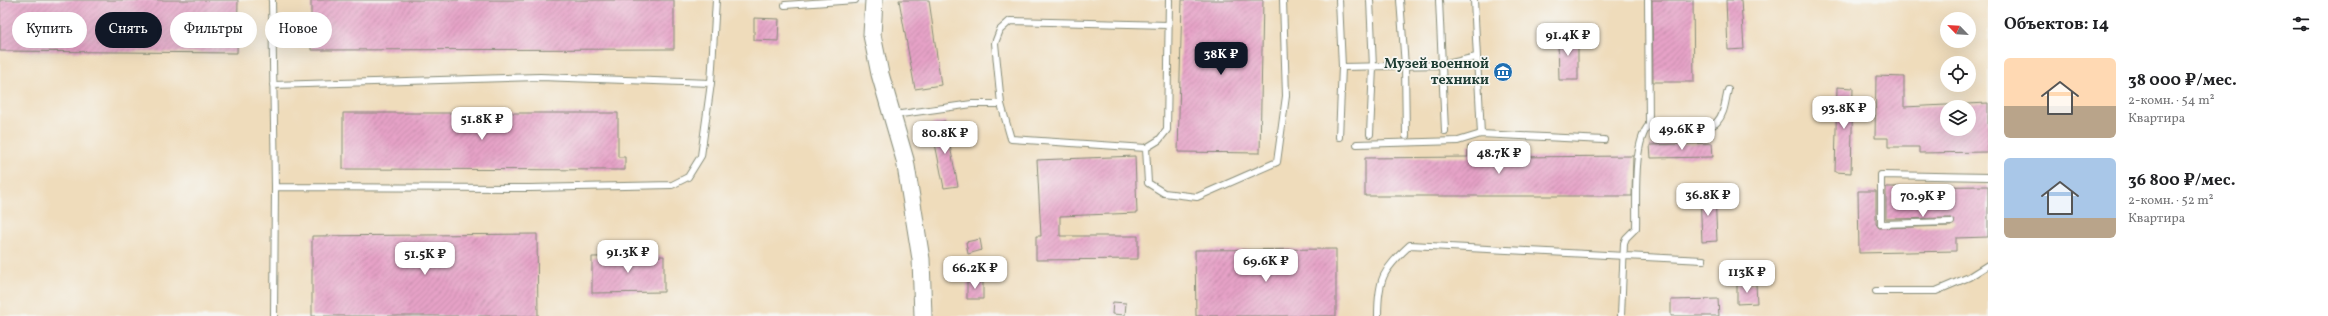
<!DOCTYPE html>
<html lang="ru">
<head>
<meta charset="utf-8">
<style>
  body { margin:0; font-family:Vollkorn,serif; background:#f2f2f2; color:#202124; height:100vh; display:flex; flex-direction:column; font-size:15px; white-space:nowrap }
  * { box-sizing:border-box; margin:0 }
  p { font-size:13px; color:#757577 }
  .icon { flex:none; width:22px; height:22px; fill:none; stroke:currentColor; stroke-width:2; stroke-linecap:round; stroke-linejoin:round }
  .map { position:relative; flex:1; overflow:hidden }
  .details { display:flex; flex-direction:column; background:#fff; width:340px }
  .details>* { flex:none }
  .hud { position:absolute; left:12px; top:12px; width:380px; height:36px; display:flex; gap:8px }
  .needle { width:26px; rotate:295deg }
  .tools { position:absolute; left:1940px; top:12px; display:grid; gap:8px }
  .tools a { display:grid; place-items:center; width:36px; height:36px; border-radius:50%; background:#fff; box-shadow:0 4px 16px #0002; font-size:20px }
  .price { position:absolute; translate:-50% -34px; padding:0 9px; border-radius:8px; background:#fff; color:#222; font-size:13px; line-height:26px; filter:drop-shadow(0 1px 2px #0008) }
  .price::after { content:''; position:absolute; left:50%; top:24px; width:12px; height:9px; margin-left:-6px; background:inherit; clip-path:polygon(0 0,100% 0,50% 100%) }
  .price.selected { background:#111827; color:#fff }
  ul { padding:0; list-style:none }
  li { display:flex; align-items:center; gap:12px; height:100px; padding:0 16px }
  li span { display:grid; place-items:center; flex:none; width:112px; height:80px; border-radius:6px; color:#555 }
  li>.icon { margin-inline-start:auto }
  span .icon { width:48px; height:48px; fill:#fffc; stroke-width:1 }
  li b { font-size:17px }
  h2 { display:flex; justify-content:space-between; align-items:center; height:48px; padding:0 16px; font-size:17px }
  .pill { padding:0 14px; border-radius:18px; background:#fff; box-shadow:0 4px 16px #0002; font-size:14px; line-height:36px }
  .pill.selected { background:#111827; color:#fff }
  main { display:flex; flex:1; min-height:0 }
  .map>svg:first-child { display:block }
  .building { fill:url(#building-hatch); fill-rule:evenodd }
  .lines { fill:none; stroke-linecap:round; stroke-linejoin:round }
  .lane-casing { stroke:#878c78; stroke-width:8 }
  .secondary-casing { stroke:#878c78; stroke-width:19 }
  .lane { stroke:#fff; stroke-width:6 }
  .secondary { stroke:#fff; stroke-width:17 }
  .labels { text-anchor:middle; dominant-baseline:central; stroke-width:3.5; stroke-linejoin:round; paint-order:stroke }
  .poi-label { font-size:14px; font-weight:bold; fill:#1f3d34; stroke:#f6f6f2; text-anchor:end }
</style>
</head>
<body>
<main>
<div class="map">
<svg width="1988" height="316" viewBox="0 0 1988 316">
  <defs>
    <pattern id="building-hatch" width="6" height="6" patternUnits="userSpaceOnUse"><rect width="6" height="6" fill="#e6a2c7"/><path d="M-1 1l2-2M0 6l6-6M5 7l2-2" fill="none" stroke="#ba85a2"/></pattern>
  </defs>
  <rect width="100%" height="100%" fill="#f6f6f2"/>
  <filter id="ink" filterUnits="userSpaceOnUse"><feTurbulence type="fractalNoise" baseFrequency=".025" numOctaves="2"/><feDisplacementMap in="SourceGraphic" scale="8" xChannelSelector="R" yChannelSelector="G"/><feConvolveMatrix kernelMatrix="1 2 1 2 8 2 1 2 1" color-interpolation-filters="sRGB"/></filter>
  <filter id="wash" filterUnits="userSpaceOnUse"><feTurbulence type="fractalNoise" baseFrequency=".012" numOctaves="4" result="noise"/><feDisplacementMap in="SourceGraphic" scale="16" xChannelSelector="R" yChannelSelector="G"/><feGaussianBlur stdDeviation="0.9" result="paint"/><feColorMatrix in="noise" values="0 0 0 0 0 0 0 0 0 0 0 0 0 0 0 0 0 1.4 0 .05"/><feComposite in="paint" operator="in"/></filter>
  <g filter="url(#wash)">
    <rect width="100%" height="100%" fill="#efdcbb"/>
    <g id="blocks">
      <path class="building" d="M0 0H238L237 53 0 51Z
        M311 0H674V49L311 50Z
        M899 0H929L941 85 915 89Z
        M1182 0H1263L1260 153 1178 152Z
        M1652 0H1693L1694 82H1653Z
        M1726 0H1741L1744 49 1728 50Z
        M754 18 779 19 778 41 754 40Z
        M1566 30 1572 31 1576 36V40H1578V80H1559L1558 40H1561V36Z
        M1876 76 1904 77V107L1988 103V152L1919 153V147H1888V138H1875ZM1947 107H1969V129H1947Z
        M1837 87 1853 88 1851 173 1835 172Z
        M343 113H618V157H625V170L343 169Z
        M945 121 958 186 944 188 931 124Z
        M1712 143 1713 157 1651 158 1650 145Z
        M1468 146H1512V157L1633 156 1632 196H1365V158L1468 157Z
        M1135 156 1137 213 1060 216V236H1138V259L1036 260V236H1041L1037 160Z
        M1988 186V237L1956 238V251L1859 253 1858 191H1876V224L1879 228 1951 226 1955 222 1951 218 1886 219V187Z
        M1715 192 1717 241 1702 242 1700 193Z
        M537 234 538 316H312V236Z
        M980 239 982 250 968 254 966 242Z
        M1336 249V316H1196L1195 250Z
        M664 256V292L592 293V257Z
        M967 282H983V299H967Z
        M1756 284 1757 303 1737 304V285Z
        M1718 299 1719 316H1671V300Z
        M1113 302 1126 303 1125 315 1112 314Z"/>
    </g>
  </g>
  <g filter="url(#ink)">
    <use href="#blocks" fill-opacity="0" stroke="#878c78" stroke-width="1"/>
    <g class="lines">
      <g class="lane-casing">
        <path id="lane" d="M272 0 275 187 274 316
          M1370 0 1373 67 1370 134
          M1400 0 1405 66 1406 136
          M1439 0 1445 131
          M1474 0 1481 134 1604 140
          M1648 0 1649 125C1663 126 1707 133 1717 122 1725 113 1725 101 1728 90
          M785 5 855 0
          M1342 67 1443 65 1476 57
          M273 85 540 77 711 83
          M1001 104 995 43 1000 30 1010 21 1168 25
          M894 115 972 104H1001L1011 139 1146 148 1159 140 1167 130 1169 0
          M1339 137 1342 67 1339 0
          M1357 144 1458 141 1481 134
          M1146 148 1148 183 1164 193 1197 197 1277 162 1286 96 1283 0
          M275 187 530 188 672 185 688 177 701 156 711 83 716 0
          M1951 222 1881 224V175L1988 177
          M1876 291H1936L1969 277 1988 265
          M1378 316C1378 278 1383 270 1410 245L1703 260
          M1621 316 1624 243 1626 238 1636 228C1637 203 1632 143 1649 125"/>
      </g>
      <g class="secondary-casing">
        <path id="secondary" d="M874 0 872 35 880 74 905 160 921 259 923 316"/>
      </g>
      <use href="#lane" class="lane"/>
      <use href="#secondary" class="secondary"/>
    </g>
  </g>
  <defs>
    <g id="museum-disc" transform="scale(1)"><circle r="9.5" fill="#1f6fb2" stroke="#f6f6f2"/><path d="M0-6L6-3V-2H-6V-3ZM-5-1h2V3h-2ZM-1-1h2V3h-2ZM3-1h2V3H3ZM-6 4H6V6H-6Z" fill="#fff"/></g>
  </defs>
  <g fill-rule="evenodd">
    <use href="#museum-disc" x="1503" y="72"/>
  </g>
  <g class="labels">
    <g class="poi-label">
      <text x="1489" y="64">Музей военной<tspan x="1489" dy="16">техники</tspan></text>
    </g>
  </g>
</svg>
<div class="tools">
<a><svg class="needle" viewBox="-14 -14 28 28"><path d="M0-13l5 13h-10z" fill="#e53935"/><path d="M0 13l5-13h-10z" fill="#757577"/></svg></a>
<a><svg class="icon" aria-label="locate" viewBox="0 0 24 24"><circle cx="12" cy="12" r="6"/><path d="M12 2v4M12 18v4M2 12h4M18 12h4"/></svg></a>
<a><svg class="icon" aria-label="layers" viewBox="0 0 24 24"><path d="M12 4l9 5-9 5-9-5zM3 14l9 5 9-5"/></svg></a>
</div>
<b class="price" style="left:1568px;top:57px">91.4K ₽</b>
<b class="price selected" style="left:1221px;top:76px">38K ₽</b>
<b class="price" style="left:1844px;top:130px">93.8K ₽</b>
<b class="price" style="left:482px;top:141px">51.8K ₽</b>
<b class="price" style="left:1682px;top:151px">49.6K ₽</b>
<b class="price" style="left:945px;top:155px">80.8K ₽</b>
<b class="price" style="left:1499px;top:175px">48.7K ₽</b>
<b class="price" style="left:1708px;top:217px">36.8K ₽</b>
<b class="price" style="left:1923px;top:218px">70.9K ₽</b>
<b class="price" style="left:628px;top:274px">91.3K ₽</b>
<b class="price" style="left:425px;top:276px">51.5K ₽</b>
<b class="price" style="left:1266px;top:283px">69.6K ₽</b>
<b class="price" style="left:975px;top:290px">66.2K ₽</b>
<b class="price" style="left:1747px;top:294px">113K ₽</b>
<div class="hud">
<a class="pill">Купить</a>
<a class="pill selected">Снять</a>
<a class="pill">Фильтры</a>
<a class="pill">Новое</a>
</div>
</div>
<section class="details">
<h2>Объектов: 14<svg class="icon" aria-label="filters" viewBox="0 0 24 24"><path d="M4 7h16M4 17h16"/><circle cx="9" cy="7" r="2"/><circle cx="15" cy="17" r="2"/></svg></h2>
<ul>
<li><span style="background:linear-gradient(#ffd9b3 60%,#b9a48a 0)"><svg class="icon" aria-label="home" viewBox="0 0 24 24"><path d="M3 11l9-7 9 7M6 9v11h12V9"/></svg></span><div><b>38 000 ₽/мес.</b><p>2-комн. · 54 m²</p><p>Квартира</p></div></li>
<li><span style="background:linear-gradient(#a9c7e8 75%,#b9a48a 0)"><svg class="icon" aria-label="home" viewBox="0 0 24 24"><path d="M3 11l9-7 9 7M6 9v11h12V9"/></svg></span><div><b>36 800 ₽/мес.</b><p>2-комн. · 52 m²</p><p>Квартира</p></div></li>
</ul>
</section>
</main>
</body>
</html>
